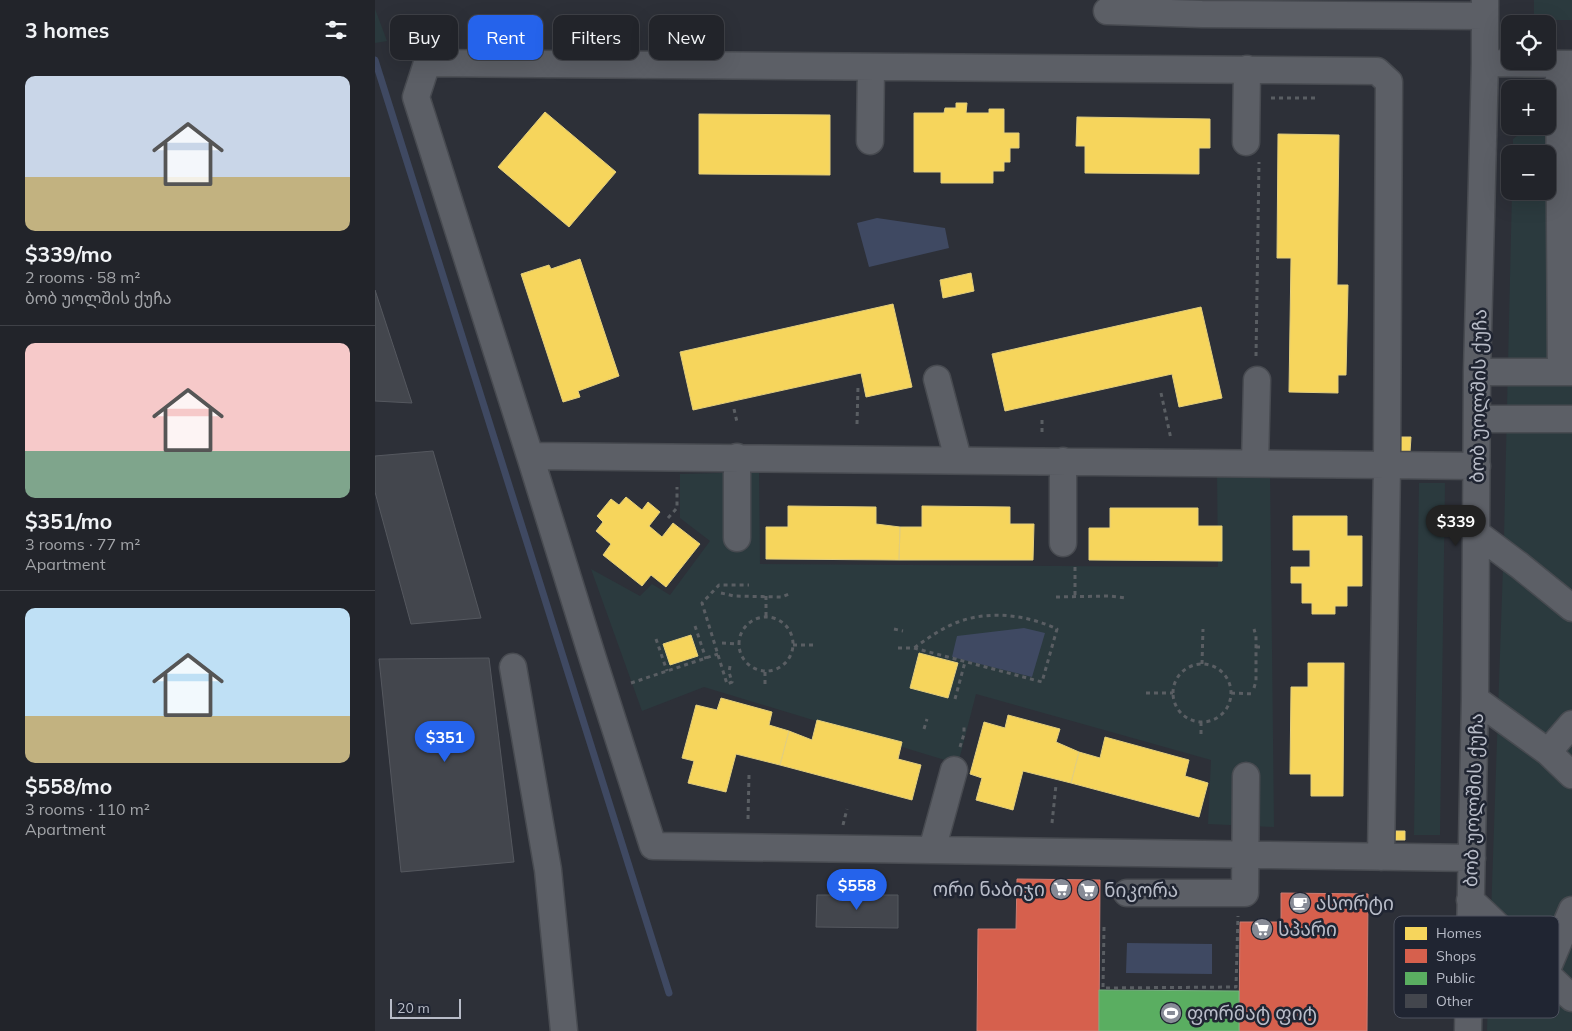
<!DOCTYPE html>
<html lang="en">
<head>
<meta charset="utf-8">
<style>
  body { margin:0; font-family:Mulish,"Noto Sans Georgian",sans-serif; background:#2a2c32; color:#f1f3f6; height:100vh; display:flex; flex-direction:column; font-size:19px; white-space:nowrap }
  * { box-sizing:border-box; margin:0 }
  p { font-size:16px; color:#a2a4a8 }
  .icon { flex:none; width:28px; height:28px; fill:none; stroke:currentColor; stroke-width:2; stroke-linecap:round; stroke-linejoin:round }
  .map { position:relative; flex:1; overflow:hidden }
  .side { display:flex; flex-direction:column; background:#22242a; width:375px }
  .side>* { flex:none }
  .hud { position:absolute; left:15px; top:15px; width:475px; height:45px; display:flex; gap:10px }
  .tools { position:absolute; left:1126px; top:15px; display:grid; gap:10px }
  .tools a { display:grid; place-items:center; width:55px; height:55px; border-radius:10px; background:#22242a; box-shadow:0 5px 20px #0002,0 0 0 1px #3f4147; font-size:25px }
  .scale { position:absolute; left:15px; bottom:12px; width:71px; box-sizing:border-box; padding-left:5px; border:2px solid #b8bcc8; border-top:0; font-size:14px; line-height:18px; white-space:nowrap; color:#b8bcc8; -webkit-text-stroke:4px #202532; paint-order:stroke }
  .price { position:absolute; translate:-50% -42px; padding:0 11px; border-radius:18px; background:#2563eb; color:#fff; font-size:16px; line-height:32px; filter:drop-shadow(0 1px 2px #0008) }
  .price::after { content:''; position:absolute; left:50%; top:30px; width:15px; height:11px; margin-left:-8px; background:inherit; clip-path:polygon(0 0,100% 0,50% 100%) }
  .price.on { background:#222; color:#fff }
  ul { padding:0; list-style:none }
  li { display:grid; align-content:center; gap:10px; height:265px; padding:0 25px }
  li+li { border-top:1px solid #3f4147 }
  li span { display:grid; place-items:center; height:155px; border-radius:10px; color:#555 }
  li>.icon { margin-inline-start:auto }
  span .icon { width:90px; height:90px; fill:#fffc; stroke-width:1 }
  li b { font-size:21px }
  h2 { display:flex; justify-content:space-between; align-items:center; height:60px; padding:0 25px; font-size:21px }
  .tag { padding:0 18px; border-radius:10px; background:#22242a; box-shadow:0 5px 20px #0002,0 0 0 1px #3f4147; font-size:18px; line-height:45px }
  .tag.on { background:#2563eb; color:#fff }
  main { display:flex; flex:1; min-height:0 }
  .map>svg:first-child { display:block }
  .green { fill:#2b3a3e }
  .water { fill:#3f4962 }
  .homes { fill:#f6d55c; stroke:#e3ce7c }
  .shops { fill:#d6604d; stroke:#cd7c72 }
  .public { fill:#5aae61; stroke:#76b280 }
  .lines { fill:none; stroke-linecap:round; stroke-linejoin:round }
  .stream { stroke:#3f4962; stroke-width:7 }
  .building { fill:#43464d; stroke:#55585f }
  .minor-casing { stroke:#484b51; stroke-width:29 }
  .path { stroke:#5a5e63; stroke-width:3; stroke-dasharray:4 4; stroke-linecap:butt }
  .minor { stroke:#5c5f66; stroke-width:26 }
  .labels { text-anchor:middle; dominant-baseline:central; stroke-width:5; stroke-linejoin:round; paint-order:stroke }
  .street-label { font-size:19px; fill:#b8bcc8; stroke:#202532 }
  .poi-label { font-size:19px; fill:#b8bcc8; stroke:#202532; text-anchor:start }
  .key { fill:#202532; stroke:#4e525f; stroke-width:1 }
  .key-label { font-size:14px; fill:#b8bcc8 }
</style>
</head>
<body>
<main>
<section class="side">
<h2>3 homes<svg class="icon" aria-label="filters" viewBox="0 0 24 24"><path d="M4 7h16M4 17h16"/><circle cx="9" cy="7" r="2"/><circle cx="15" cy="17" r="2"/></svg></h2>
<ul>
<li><span style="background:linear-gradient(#c9d6e8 65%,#c2b280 0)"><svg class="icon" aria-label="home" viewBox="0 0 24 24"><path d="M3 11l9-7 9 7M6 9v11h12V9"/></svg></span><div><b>$339/mo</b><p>2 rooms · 58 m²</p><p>ბობ უოლშის ქუჩა</p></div></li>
<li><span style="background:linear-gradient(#f6c9c9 70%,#7fa58c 0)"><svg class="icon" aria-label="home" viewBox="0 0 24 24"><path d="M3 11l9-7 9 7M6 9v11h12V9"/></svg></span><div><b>$351/mo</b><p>3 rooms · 77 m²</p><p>Apartment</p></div></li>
<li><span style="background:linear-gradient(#bfe0f5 70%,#c2b280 0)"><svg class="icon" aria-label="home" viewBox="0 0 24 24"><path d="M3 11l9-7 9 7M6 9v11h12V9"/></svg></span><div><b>$558/mo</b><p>3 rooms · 110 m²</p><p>Apartment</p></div></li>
</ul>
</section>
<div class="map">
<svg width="1197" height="1031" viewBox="0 0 1197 1031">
  <rect width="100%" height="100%" fill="#2d3038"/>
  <path class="green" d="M1159 0H1197V20H1159Z
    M0 9 12 41 0 43Z
    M1197 99V1031H1112L1129 538 1137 191H1172V154H1138V139L1156 126H1172Z
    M842 471H895L899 827 833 824 836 760 601 694 583 764 329 687 267 711 216 569 265 596 277 584 295 595 335 541 305 518V474L384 472 385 564 843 567Z
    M1044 483H1070L1065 835H1039Z"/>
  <path class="water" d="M502 218 570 228 574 248 494 267 482 223Z
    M649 628 670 633 657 677 577 657 582 636Z
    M752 943 837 944V974L751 973Z"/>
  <path class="homes" d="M581 103H592L591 113H614V109H629V133H644V148H635V162H629V171H618V183H566V172H539V113H569L570 108H581Z
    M170 112 241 172 194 227 123 167Z
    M324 114 455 115V175L324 174Z
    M702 117 835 119V148H824V174L710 173V146H701Z
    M903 134 964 135 962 285H973L971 375H963V393L914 392 916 258H902Z
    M205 259 244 376 203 391 205 397 188 402 146 274 174 265 176 269Z
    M596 273 599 291 568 298 565 280Z
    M518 304 537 387 491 397 486 373 318 410 305 352Z
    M826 307 847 398 804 407 797 374 630 411 617 354Z
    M1021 437H1036L1035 452H1021Z
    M251 497 267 510 273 502 285 512 274 526 287 537 298 523 325 544 291 587 276 575 267 586 228 555 236 544 221 531 228 522 222 516 236 499 244 505Z
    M413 506 501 507V524L525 527 524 560 391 559V527H413Z
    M547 506 635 507V524H659L658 560H524L525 527H547Z
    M735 508H823V526H847V561L714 560V528H735Z
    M918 516H972V536H987V586H972V606H960V614H937V603H927V583H916V567H935V550H918Z
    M316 635 323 656 295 665 288 644Z
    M544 653 583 663 573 698 535 688Z
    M933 663H969L968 796H936V774H915L916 687H933Z
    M346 698 397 712 394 725 414 731 405 765 361 754 351 792 313 783 319 761 307 758 321 705 342 710Z
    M633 715 685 729 681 742 704 752 696 783 648 771 638 810 601 800 607 778 595 774 609 722 630 728Z
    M442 720 527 742 523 759 546 765 537 800 405 765 414 731 437 740Z
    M730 737 814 760 810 776 833 783 824 817 696 783 704 752 725 758Z
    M1016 831H1030V840H1016Z"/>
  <path class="shops" d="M642 879 725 880 724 1031H602L603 929H641Z
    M906 893 993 894 992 1031H864L865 922H906Z"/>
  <path class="public" d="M724 990 864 991V1031H724Z"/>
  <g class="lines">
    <path class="stream" d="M0 60 294 993"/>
  </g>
  <path class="building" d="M0 290 37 403 0 401Z
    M58 451 106 618 36 624 0 492V456Z
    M114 658 139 862 26 872 4 659Z
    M442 895H523V928L441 927Z"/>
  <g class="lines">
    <g class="minor-casing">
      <path id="minor" d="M732 11 827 14 1110 16
        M1110 63 1197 64
        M1184 64 1186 372
        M495 141 496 67
        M871 142 872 69
        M1102 372H1197
        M562 379 583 459
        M1102 419H1197
        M155 456 41 97 52 63 1002 71 1014 82 1012 465 1006 857
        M880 463 882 380
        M1101 533 1144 565 1197 608
        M362 538V457
        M688 543V461
        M138 667 173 870 189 1031
        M1100 699 1173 752 1197 775
        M1173 752 1197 724
        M557 850 579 770
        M1097 858 278 846 218 659 155 456 1102 466
        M752 893H870L871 776
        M1095 900C1130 931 1162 966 1197 998
        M1170 974 1197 910
        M1093 1031 1100 699 1102 372 1110 63V0"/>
    </g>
    <path class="path" d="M896 98H943
      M881 356 884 162
      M786 393 796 439
      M359 409 362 422
      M482 424 483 387
      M667 432V418
      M293 518 302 508V487
      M346 593 359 596 407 597 414 594
      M700 595V564
      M391 596V617
      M681 597 734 596 751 598
      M364 644a27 27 0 1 1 54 0a27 27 0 1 1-54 0Z
      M320 626 331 659
      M519 629 528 631
      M281 639 292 671
      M347 643 363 644
      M418 645H441
      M881 647H887
      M523 648H539L667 682 682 629C652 615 615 610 583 622 567 628 553 638 539 648
      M827 664 828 629
      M798 693a29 29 0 1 1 58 0a29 29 0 1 1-58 0Z
      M355 666 354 672 357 682 352 684 327 603 344 585H374
      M390 672V688
      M256 683 343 654
      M879 688 881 681V636L879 629
      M771 693H798
      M856 693 879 694
      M580 699 590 662
      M826 722V737
      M549 729 552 719
      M585 747 589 734V725
      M373 819 374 775
      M677 823 681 785
      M468 825 472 809
      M729 927 728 988 861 987 863 916"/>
    <use href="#minor" class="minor"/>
  </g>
  <defs>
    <g id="supermarket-disc" transform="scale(1.125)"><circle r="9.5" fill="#878b96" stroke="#202532"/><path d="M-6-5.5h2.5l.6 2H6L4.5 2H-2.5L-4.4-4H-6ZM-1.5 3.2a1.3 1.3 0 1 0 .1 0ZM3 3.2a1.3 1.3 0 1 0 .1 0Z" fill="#fff"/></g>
    <g id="cafe-disc" transform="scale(1.125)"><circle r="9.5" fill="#878b96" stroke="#202532"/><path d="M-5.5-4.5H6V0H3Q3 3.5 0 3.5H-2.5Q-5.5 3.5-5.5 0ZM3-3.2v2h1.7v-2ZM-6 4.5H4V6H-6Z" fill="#fff"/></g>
    <g id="stadium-disc" transform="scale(1.125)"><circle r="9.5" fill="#878b96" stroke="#202532"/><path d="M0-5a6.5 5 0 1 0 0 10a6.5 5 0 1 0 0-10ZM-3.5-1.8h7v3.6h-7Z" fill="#fff"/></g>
  </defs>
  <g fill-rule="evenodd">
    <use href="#supermarket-disc" x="686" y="889"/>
    <use href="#supermarket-disc" x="713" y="890"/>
    <use href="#cafe-disc" x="925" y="903"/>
    <use href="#supermarket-disc" x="887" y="929"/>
    <use href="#stadium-disc" x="796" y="1013"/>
  </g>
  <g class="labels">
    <g class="street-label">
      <text transform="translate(1103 396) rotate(-89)">ბობ უოლშის ქუჩა</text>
      <text transform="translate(1098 800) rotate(-88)">ბობ უოლშის ქუჩა</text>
    </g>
    <g class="poi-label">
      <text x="670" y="889" text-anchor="end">ორი ნაბიჯი</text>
      <text x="729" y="890">ნიკორა</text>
      <text x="941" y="903">ასორტი</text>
      <text x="903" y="929">სპარი</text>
      <text x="812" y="1013">ფორმატ ფიტ</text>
    </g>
  </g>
  <rect x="1019" y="916" width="165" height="102" rx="8" class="key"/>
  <rect x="1030" y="927" width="22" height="13" fill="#f6d55c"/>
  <rect x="1030" y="949" width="22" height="14" fill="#d6604d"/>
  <rect x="1030" y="972" width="22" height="13" fill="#5aae61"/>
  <rect x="1030" y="994" width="22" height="14" fill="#43464d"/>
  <g class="key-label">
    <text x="1061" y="938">Homes</text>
    <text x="1061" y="961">Shops</text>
    <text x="1061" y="983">Public</text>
    <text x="1061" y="1006">Other</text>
  </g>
</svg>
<div class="tools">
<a><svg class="icon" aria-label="locate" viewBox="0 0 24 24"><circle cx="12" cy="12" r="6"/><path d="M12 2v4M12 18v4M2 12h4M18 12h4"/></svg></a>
<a>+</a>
<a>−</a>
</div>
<div class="scale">20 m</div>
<b class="price on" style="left:1081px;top:547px">$339</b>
<b class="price" style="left:70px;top:763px">$351</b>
<b class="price" style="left:482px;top:911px">$558</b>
<div class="hud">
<a class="tag">Buy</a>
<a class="tag on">Rent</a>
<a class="tag">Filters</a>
<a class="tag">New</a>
</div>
</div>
</main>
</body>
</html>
